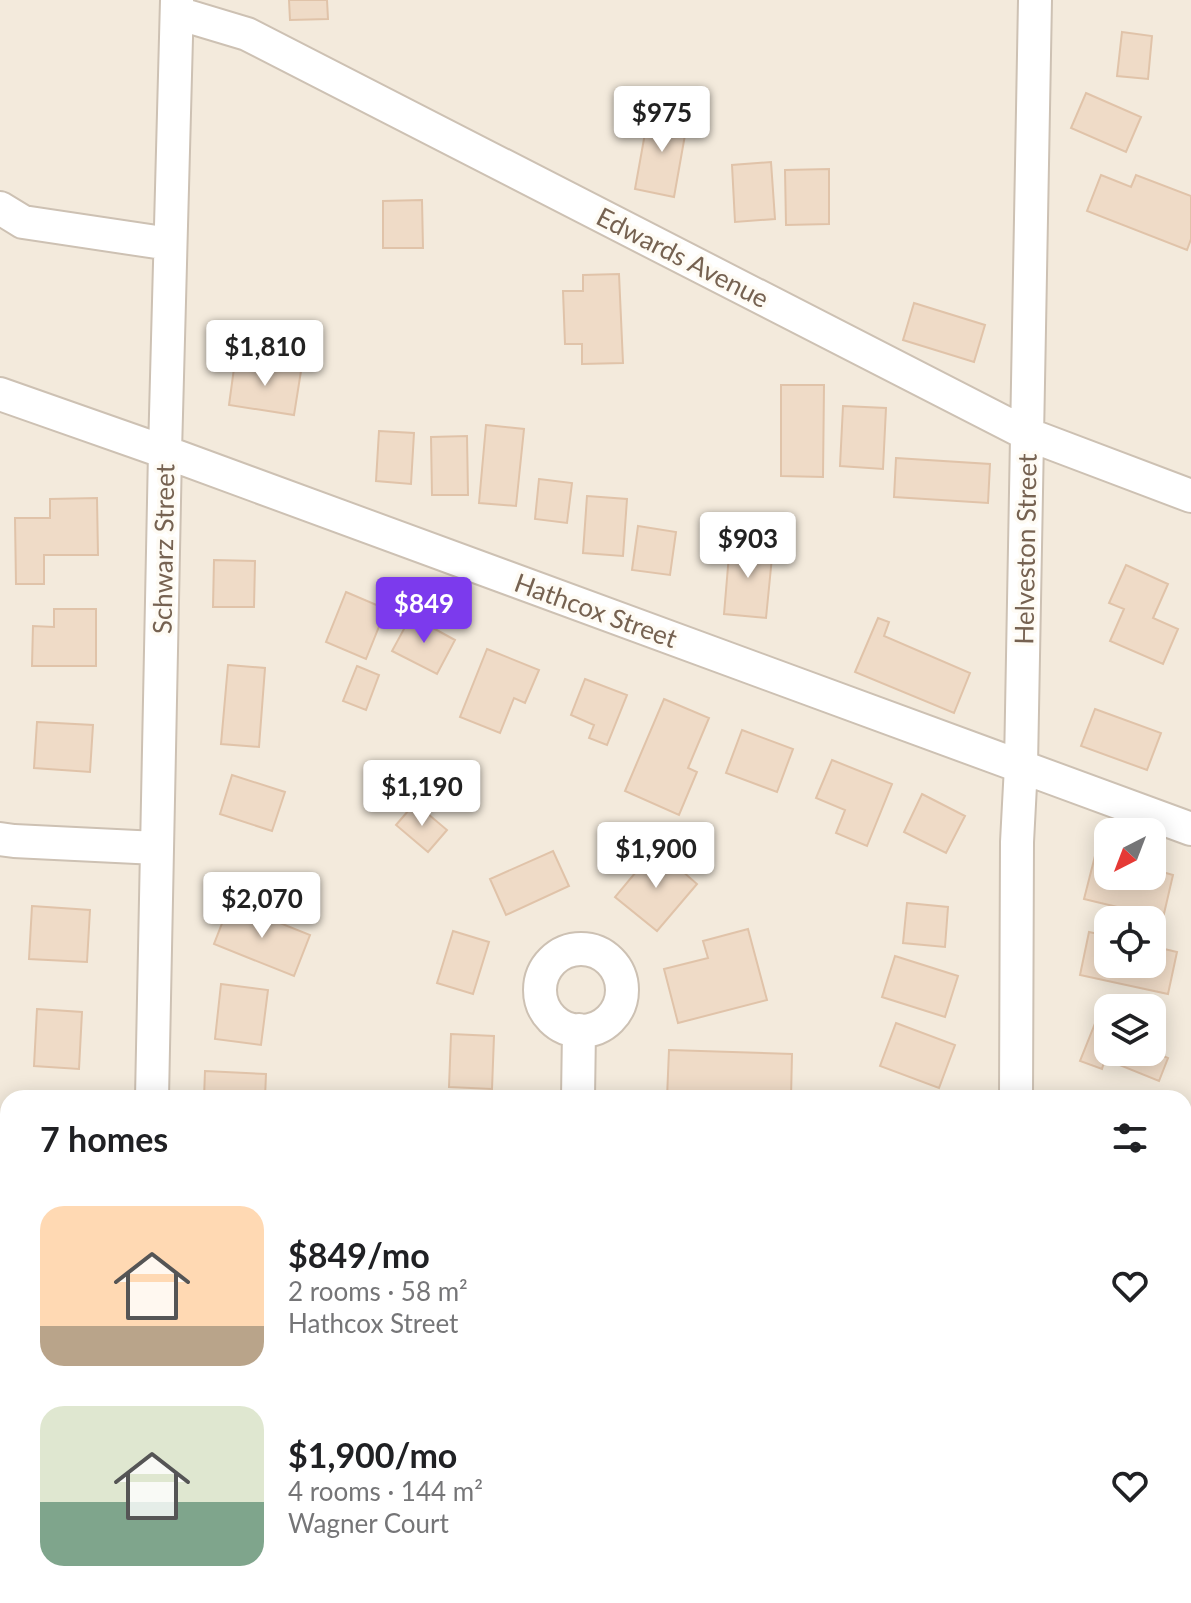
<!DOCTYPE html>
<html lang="en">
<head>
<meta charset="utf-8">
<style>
  body { margin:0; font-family:Lato,sans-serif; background:#f6f6f6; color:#202124; height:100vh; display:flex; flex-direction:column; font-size:30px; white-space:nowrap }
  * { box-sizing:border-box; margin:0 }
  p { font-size:26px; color:#757577 }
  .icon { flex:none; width:44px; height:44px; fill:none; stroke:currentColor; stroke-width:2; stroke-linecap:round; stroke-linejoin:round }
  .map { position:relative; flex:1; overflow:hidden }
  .sheet { position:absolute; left:0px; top:1090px; width:1192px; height:514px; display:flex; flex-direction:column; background:#fff; border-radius:24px 24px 0 0; box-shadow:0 4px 20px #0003 }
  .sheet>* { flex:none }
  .needle { width:52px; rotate:222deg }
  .controls { position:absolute; left:1094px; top:818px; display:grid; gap:16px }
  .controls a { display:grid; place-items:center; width:72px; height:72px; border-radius:16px; background:#fff; box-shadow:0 4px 20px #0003; font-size:40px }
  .price { position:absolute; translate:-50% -68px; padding:0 18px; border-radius:8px; background:#fff; color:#222; font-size:26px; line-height:52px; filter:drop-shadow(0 2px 4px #0008) }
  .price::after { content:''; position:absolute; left:50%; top:48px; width:24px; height:18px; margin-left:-12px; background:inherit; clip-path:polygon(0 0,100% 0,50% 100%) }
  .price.active { background:#7c3aed; color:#fff }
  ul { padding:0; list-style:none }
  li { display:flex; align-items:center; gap:24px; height:200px; padding:0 40px }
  li span { display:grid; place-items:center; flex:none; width:224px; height:160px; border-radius:24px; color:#555 }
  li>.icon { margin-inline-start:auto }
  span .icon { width:96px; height:96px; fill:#fffc; stroke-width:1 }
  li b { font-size:34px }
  h2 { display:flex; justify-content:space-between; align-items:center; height:96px; padding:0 40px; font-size:34px }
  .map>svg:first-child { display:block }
  .residential { fill:#f3eadc; fill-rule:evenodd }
  .building { fill:#efdbc7; stroke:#e0c3a9; stroke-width:2 }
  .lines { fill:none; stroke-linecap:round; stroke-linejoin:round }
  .minor-casing { stroke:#cdc1b3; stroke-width:36 }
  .minor { stroke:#fff; stroke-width:32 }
  .labels { text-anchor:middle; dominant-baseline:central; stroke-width:7; stroke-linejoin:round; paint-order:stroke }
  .street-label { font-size:26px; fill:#766251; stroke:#fefbf4 }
</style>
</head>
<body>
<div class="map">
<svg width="1191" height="1603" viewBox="0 0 1191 1603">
  <rect width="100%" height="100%" fill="#fbf7ed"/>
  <path class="residential" d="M0 0H1191V1603H0ZM1108 832H1152V876H1108ZM1108 920H1152V964H1108ZM1108 1008H1152V1052H1108ZM8 1098H1184V1596H8Z"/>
  <path class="building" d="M289 0H327L328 19 290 20Z
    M1122 32 1152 36 1148 79 1117 76Z
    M1086 93 1141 117 1126 152 1071 128Z
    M649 111 688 118 674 197 635 189Z
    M771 162 775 219 735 222 732 165Z
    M829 169V224L786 225 785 170Z
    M1101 175 1131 187 1136 175 1191 196V239L1187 250 1087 211Z
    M422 200 423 248H383V201Z
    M619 274 623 363 582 364V344H565L563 291H583V275Z
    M914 303 985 325 974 362 903 340Z
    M235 361 301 371 294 415 229 405Z
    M781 385H824L823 477 781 476Z
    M843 406 886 408 883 469 840 466Z
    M486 425 524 429 516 506 479 503Z
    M379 431 414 433 411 484 376 481Z
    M467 436 468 495H432L431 437Z
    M896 458 990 464 988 503 894 497Z
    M539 479 572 483 567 523 535 519Z
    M587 496 627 499 623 556 583 553Z
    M97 498 98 555H44V584H16L15 518H50V499Z
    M638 526 676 532 670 575 632 570Z
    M730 543 773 547 766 618 724 614Z
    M214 560 255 561 254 607H213Z
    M1126 565 1168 584 1153 618 1178 629 1163 664 1110 641 1124 609 1109 603Z
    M346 592 386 609 366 659 326 642Z
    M54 609H96V666H32L33 626 54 627Z
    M411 616 455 640 437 674 392 651Z
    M878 618 889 622 884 636 970 673 954 713 855 672Z
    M487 649 539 670 525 703 514 698 500 733 460 717Z
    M228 665 265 668 259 747 221 744Z
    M357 666 379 675 366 710 343 701Z
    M585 679 627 695 607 745 589 738 594 725 571 715Z
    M664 699 709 718 688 768 697 772 679 815 625 791Z
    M1095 709 1161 733 1147 770 1081 746Z
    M37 722 93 725 90 772 34 768Z
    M742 730 793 749 777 792 726 773Z
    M832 760 892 784 867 846 836 833 845 810 816 798Z
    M232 775 285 792 272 831 220 814Z
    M922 794 965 816 946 853 904 832Z
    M415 803 447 830 428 852 396 825Z
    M656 848 697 884 657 931 615 897Z
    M553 851 569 886 506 915 490 879Z
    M1095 856 1108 859V876H1152V869L1173 875 1163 918 1084 899Z
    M230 903 310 935 294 976 214 944Z
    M907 903 948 907 945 947 903 943Z
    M32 906 90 910 87 962 29 959Z
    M748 929 767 1000 678 1023 664 969 708 958 703 941Z
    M453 931 489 942 473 994 437 983Z
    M1089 932 1108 936V964H1152V946L1177 952 1168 994 1080 975Z
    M895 956 958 976 945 1017 882 997Z
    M221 984 268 990 261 1045 215 1039Z
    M1106 996 1136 1008H1108V1052L1152 1051 1168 1058 1159 1081 1105 1059 1102 1069 1080 1061Z
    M37 1009 82 1012 79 1069 34 1066Z
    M896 1023 955 1045 939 1088 880 1066Z
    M451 1034 494 1036 492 1089 449 1087Z
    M669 1050 792 1054 791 1098H667Z
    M205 1071 266 1074 265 1098H204Z
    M1184 1141 1191 1142V1170H1184Z
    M1184 1203 1191 1205V1239L1188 1252 1184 1251Z
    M80 1596H101L111 1603H76Z
    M215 1596H252L264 1603H211Z
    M447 1596H567L577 1601 576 1603H460Z"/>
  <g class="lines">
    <g class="minor-casing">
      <path id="minor" d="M177 13 247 34 1027 434 1191 496
        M0 208 23 222 170 244
        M0 394 165 452 1191 829
        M0 839 14 841 157 848
        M540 990a41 41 0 1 1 82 0a41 41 0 1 1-82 0Z
        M152 1098 165 452 177 0
        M578 1098 579 1030
        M1016 1098 1017 842 1021 766 1035 0
        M0 1303 8 1306
        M0 1477 8 1464
        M795 1596 814 1603
        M359 1603 362 1596
        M1009 1603V1596"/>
    </g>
    <use href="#minor" class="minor"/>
  </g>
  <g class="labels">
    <g class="street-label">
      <text transform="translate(683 257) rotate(27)">Edwards Avenue</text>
      <text transform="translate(163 549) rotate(-89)">Schwarz Street</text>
      <text transform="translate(1025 549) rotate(-89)">Helveston Street</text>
      <text transform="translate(596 610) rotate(20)">Hathcox Street</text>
    </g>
  </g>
</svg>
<div class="controls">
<a><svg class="needle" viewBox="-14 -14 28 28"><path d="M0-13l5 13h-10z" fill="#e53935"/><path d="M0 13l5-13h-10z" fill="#757577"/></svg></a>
<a><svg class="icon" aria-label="locate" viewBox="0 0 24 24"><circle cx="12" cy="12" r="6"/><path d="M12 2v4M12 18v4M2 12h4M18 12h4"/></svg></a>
<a><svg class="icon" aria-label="layers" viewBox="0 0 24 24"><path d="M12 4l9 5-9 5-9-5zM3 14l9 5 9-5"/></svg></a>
</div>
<b class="price" style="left:662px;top:154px">$975</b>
<b class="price" style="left:265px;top:388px">$1,810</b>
<b class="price" style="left:748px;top:580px">$903</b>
<b class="price active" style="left:424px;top:645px">$849</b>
<b class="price" style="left:422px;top:828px">$1,190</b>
<b class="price" style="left:656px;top:890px">$1,900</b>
<b class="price" style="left:262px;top:940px">$2,070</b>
<section class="sheet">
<h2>7 homes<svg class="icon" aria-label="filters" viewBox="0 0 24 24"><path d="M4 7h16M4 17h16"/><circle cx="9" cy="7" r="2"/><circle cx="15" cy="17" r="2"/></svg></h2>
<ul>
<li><span style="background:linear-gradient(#ffd9b3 75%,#b9a48a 0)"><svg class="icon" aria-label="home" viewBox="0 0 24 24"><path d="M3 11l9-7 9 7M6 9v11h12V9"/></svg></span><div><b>$849/mo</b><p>2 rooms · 58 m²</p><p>Hathcox Street</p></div><svg class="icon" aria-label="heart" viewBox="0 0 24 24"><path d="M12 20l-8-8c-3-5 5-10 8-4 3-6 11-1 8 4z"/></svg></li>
<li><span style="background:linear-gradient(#dfe7d0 60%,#7fa58c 0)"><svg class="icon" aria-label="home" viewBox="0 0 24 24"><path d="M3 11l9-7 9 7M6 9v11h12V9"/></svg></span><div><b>$1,900/mo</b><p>4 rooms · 144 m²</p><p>Wagner Court</p></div><svg class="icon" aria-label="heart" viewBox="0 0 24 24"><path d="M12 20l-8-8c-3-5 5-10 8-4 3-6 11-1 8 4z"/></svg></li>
</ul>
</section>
</div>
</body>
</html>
